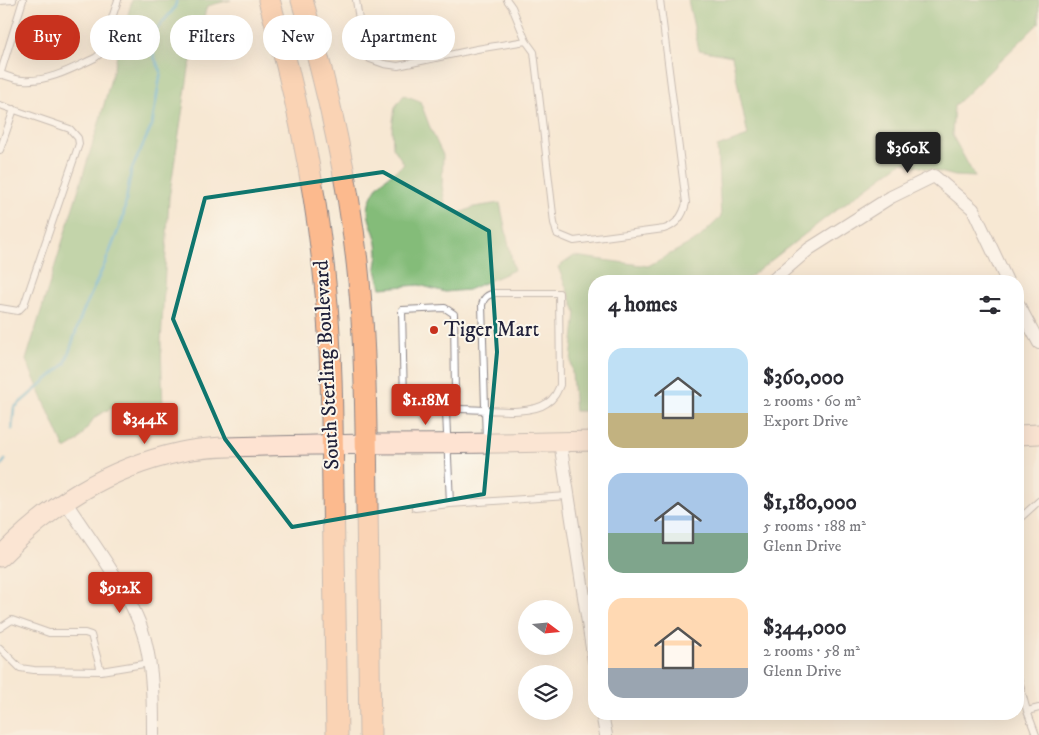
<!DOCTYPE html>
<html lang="en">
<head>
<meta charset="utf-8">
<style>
  body { margin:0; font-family:"IM FELL DW Pica",serif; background:#f7f7f7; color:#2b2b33; height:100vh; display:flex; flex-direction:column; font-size:19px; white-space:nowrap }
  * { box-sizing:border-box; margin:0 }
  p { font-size:16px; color:#7c7c81 }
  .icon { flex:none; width:28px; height:28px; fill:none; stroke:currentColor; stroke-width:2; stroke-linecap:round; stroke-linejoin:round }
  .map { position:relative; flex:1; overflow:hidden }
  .panel { position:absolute; left:588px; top:275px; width:436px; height:445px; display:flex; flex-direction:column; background:#fff; border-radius:20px; box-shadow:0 5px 20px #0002 }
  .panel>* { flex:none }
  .hud { position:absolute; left:15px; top:15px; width:475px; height:45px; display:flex; gap:10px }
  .needle { width:32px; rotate:106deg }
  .tools { position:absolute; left:518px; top:600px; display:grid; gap:10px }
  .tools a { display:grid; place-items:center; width:55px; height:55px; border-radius:50%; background:#fff; box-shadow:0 5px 20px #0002; font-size:25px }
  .price { position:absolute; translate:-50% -42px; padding:0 11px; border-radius:5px; background:#c8321e; color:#fff; font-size:16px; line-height:32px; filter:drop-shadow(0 1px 2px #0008) }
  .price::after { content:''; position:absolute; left:50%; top:30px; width:15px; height:11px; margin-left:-8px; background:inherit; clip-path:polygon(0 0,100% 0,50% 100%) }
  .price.on { background:#222; color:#fff }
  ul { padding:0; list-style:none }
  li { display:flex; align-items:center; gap:15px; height:125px; padding:0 20px }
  li span { display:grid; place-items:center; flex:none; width:140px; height:100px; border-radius:15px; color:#555 }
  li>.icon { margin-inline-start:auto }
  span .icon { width:60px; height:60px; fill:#fffc; stroke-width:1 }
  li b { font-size:21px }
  h2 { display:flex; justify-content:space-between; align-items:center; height:60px; padding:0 20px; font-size:21px }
  .tag { padding:0 18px; border-radius:22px; background:#fff; box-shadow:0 5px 20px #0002; font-size:18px; line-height:45px }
  .tag.on { background:#c8321e; color:#fff }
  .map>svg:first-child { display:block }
  .forest { fill:#84bc79; stroke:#536f5a }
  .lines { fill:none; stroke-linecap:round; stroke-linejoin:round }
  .stream { stroke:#43a6c3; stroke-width:3 }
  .lane-casing { stroke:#8c8587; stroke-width:8 }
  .street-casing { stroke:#8c8587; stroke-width:14 }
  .secondary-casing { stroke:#8c8587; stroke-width:21 }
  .primary-casing { stroke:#8c8587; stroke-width:23 }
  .lane { stroke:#fff; stroke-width:6 }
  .street { stroke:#fff; stroke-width:12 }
  .secondary { stroke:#fee3d2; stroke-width:19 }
  .primary { stroke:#fcba8e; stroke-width:21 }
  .marked { fill:none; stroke:#0f766e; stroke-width:4; stroke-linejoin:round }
  .poi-dot { fill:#c8321e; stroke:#fbf7ec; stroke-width:2 }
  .labels { text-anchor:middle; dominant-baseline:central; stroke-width:4; stroke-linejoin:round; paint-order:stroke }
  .poi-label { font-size:21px; fill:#22223b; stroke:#fbf7ec; text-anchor:start }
  .street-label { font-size:21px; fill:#22223b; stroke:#fbf7ec }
</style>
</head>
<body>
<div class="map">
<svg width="1039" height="735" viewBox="0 0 1039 735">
  <rect width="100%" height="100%" fill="#fbf7ec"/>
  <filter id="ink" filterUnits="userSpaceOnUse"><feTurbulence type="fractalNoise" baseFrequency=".02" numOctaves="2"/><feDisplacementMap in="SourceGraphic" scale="10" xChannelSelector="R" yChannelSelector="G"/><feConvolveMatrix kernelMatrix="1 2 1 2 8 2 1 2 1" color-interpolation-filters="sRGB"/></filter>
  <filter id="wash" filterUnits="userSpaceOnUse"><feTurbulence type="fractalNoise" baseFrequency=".0096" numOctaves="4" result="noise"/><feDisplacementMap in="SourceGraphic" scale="20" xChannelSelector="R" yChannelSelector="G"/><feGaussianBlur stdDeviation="1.12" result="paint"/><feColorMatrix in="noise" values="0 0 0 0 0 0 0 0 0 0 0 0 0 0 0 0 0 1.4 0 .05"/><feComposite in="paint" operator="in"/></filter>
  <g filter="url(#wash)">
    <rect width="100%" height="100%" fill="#f7e8d3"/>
    <path class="forest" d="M132 0H231L207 6 189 69 169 198 161 343 163 410 161 430C145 423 130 418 122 402L95 417 77 442 65 449 26 360 99 123Z
      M688 0H1039V23L954 106 952 135 975 177 955 176 902 162 832 213 745 281H594V411H575L571 361 576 312 558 267 574 256 648 266 698 239 721 217 717 147 748 136 732 56 699 50Z
      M404 95 420 101 431 130 443 155 442 186 446 208 460 213 474 207 500 203 514 270 468 290 445 292 419 285 381 288C380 282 377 275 376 269 376 264 378 258 378 253 377 223 357 217 377 187 383 178 396 172 404 164L393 147 392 128 395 107Z"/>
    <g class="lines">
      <path class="stream" d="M12 429 14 408 65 364 82 314 106 261 123 218 131 171 152 125 161 71 154 57 150 37 174 9 177 0
        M0 467 5 460"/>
    </g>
  </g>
  <g filter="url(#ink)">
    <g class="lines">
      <g class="lane-casing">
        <path id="lane" d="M356 0 362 40 366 53 370 59 384 64 398 66 477 49 526 41 534 52 554 223 557 234 574 241 664 229C677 225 683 216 686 203L660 0
          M507 0 512 7 526 41
          M0 1 13 0
          M0 74C8 76 16 80 23 80 49 82 73 68 95 58L100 54 118 0
          M0 75 23 0
          M0 105 70 129 78 138 79 144 24 305 18 311 0 308
          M0 150 14 109
          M486 442 482 305C484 297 487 295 495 293H559L560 385C557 392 554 399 547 403 528 417 479 408 456 409 445 410 433 413 422 410 416 408 410 405 404 403L402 310 445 308 454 314 455 396 446 411 450 504 567 496
          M415 508 450 504
          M1018 520 1039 501
          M0 628 12 620 49 633H85L91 635 101 671
          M0 648 20 668 34 670 101 671 150 663
          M1018 678 1027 711
          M1036 735 1027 711 1039 708"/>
      </g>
      <g class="street-casing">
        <path id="street" d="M772 281 809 249 891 197 934 176 973 209 1007 281
          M1018 304 1039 343
          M560 442 594 661
          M65 501C90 540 134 596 145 640 153 671 153 703 153 735
          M602 714 606 735"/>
      </g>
      <g class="secondary-casing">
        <path id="secondary" d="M1018 435 1039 434
          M0 557C51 504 108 468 181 452 208 446 236 447 264 446 298 445 332 445 366 444 442 444 518 443 594 441"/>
      </g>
      <g class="primary-casing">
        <path id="primary" d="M269 0C297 95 317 193 326 293 332 358 332 424 333 489 335 571 336 653 337 735
          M302 0C329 92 350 186 359 281 366 355 366 430 367 504 368 581 369 658 370 735"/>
      </g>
      <use href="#lane" class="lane"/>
      <use href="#street" class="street"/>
      <use href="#secondary" class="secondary"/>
      <use href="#primary" class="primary"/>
    </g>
  </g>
  <path d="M0 0H1039V735H0ZM383 172 489 231 497 352 484 494 292 527 225 439 173 319 205 198Z" fill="#f7e8d3" fill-opacity=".55" fill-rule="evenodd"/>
  <path class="marked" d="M383 172 489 231 497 352 484 494 292 527 225 439 173 319 205 198Z"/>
  <circle class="poi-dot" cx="434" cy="330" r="5"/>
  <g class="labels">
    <g class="poi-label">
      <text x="444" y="330">Tiger Mart</text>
    </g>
    <g class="street-label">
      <text transform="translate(327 365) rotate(-93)">South Sterling Boulevard</text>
    </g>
  </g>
</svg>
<div class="tools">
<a><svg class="needle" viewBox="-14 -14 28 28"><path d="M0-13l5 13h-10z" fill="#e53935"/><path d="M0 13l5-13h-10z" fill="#7c7c81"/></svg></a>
<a><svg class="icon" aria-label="layers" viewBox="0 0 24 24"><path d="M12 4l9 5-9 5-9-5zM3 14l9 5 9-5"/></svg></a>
</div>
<b class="price on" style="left:908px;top:174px">$360K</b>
<b class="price" style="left:426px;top:426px">$1.18M</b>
<b class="price" style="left:145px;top:445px">$344K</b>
<b class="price" style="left:120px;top:614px">$912K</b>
<div class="hud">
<a class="tag on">Buy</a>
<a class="tag">Rent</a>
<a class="tag">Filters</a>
<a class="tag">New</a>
<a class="tag">Apartment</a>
</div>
<section class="panel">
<h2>4 homes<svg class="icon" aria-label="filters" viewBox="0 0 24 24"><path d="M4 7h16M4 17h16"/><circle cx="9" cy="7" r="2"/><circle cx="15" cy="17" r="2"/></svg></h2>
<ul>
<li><span style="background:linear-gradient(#bfe0f5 65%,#c2b280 0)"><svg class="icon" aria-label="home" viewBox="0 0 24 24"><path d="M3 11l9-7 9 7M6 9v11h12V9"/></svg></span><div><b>$360,000</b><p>2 rooms · 60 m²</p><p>Export Drive</p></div></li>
<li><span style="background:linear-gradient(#a9c7e8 60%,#7fa58c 0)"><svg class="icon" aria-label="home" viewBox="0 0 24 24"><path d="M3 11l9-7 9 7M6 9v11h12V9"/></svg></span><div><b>$1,180,000</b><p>5 rooms · 188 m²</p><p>Glenn Drive</p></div></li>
<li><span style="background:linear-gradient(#ffd9b3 70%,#9aa5b1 0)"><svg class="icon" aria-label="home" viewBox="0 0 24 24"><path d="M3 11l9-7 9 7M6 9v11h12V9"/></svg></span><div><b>$344,000</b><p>2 rooms · 58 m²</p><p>Glenn Drive</p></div></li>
</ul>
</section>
</div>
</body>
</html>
